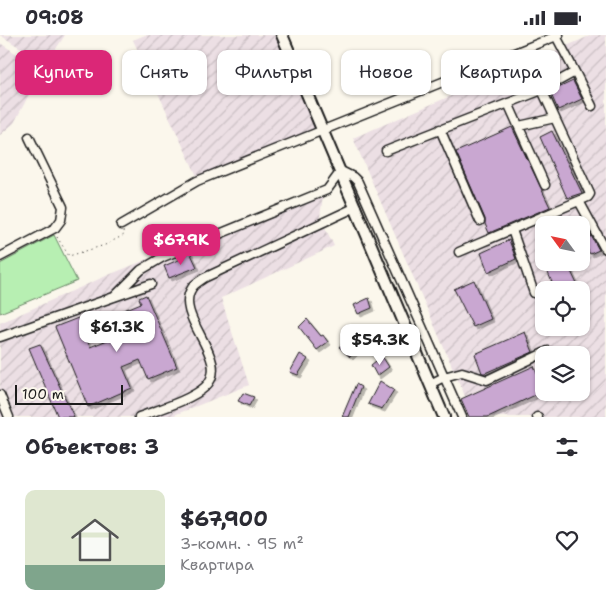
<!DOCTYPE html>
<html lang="ru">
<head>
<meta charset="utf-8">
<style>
  body { margin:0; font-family:"Shantell Sans",sans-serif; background:#f2f2f3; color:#2b2b33; height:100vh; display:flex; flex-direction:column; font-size:19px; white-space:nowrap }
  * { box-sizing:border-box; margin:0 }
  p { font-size:16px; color:#7c7c81 }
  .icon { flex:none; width:28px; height:28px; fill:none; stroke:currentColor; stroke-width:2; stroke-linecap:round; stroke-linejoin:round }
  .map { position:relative; height:382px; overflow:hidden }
  .side { display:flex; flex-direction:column; background:#fff; flex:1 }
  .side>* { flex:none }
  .top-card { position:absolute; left:15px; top:15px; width:576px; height:45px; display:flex; gap:10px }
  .needle { width:32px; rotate:303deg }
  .tools { position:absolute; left:535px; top:181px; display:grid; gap:10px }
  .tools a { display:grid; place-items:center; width:55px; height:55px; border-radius:10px; background:#fff; box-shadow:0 1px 4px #0004; font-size:25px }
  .scale { position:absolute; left:15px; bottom:12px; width:108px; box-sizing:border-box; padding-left:5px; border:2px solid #1c1c1c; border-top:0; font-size:14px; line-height:18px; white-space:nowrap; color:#1c1c1c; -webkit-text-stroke:4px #fbf7ec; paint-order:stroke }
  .price { position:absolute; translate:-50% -42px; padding:0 11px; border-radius:10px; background:#fff; color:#222; font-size:16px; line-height:32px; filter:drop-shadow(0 1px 2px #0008) }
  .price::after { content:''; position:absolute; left:50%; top:30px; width:15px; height:11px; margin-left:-8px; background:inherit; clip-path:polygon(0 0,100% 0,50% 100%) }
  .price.selected { background:#db2777; color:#fff }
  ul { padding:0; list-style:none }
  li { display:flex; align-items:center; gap:15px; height:125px; padding:0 25px }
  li+li { border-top:1px solid #e1e1e2 }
  li span { display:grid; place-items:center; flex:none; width:140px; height:100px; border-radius:10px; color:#555 }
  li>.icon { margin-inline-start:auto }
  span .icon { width:60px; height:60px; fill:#fffc; stroke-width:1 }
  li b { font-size:21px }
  h2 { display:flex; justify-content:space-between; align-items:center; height:60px; padding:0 25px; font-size:21px }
  .pill { padding:0 18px; border-radius:10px; background:#fff; box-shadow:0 1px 4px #0004; font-size:18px; line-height:45px }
  .pill.selected { background:#db2777; color:#fff }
  .status { display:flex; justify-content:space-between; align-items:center; height:35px; padding:0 25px; background:#fff; direction:ltr }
  .status svg { height:14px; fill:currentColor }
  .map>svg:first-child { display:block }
  .industrial { fill:url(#industrial-furrows); fill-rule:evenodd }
  .pitch { fill:#b7efb2; stroke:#6a8667 }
  .building { fill:#c9a7d1; stroke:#1c1c1c; filter:url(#shadow) }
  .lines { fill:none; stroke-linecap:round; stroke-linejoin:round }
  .minor-casing { stroke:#1c1c1c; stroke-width:11 }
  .major-casing { stroke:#1c1c1c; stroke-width:14 }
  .path { stroke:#1c1c1c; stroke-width:1; stroke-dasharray:1 4; stroke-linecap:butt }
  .minor { stroke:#fbf7ec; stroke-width:8 }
  .major { stroke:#fbf7ec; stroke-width:10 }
</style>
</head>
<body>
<div class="status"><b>09:08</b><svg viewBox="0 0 49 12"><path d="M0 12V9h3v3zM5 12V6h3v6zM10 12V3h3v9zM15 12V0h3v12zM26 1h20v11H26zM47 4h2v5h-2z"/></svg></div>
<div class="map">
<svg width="606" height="382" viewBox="0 0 606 382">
  <defs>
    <pattern id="industrial-furrows" width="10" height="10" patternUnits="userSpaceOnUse" patternTransform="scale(1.25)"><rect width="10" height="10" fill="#ecdfe4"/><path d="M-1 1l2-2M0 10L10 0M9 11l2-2" fill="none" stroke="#cabfc3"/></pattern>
    <filter id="shadow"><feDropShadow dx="3" dy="3" stdDeviation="0" flood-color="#0004"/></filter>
  </defs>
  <rect width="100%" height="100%" fill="#fbf7ec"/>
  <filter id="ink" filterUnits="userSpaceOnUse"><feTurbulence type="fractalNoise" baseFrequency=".02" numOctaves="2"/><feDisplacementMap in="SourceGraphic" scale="10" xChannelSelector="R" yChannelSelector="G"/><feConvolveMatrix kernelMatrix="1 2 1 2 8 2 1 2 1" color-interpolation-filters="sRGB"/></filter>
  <g filter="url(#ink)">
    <path class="industrial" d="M0 0H65L46 29Z
      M145 0H276L316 94 198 143 133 5Z
      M592 0H606V382H474L353 103ZM544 190H581V228H544ZM544 255H581V292H544ZM544 320H581V358H544Z
      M0 8 42 35 14 88 0 100Z
      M324 153 320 182 334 211 221 263 249 350 169 382H0V288L106 241Z"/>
    <path class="pitch" d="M54 200 77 246 0 278V229Z"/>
    <path class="building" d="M573 46 582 64 558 75 550 57Z
      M512 92 550 172 489 198 485 189V184L456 117Z
      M552 96 582 158 567 163 540 102Z
      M583 186 599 215 590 219 581 202V187Z
      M509 205 516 224 488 237 481 218Z
      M190 217 197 232 169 243 164 231 183 223 182 220Z
      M544 228H567L577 249 555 255Z
      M474 245 491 284 473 292 454 254Z
      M146 260 177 332 148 344 140 325 123 332 132 353 88 372 55 292 78 283 90 312 125 298 117 278 141 268 139 263Z
      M369 263 372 273 358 279 354 270Z
      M307 284 321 301 323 300 328 307 317 315 299 292Z
      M525 297 533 317 485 338H482L475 319Z
      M346 304 357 315 350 322 339 312Z
      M40 309 74 382H58L29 313Z
      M300 319 308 324 298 340 290 337Z
      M382 321 389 332 377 341 371 330Z
      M534 331 544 356 488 382H469L461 364Z
      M380 346 394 355 382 374 368 369Z
      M356 349 361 352 349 382H342Z
      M243 358 254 362 249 371 238 366Z"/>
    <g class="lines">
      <g class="minor-casing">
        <path id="minor" d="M575 37 592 71
          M508 68 545 150
          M519 91 555 83
          M440 94 480 186
          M386 116 542 55 575 37 556 1
          M579 166 604 212 606 214
          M121 190 197 146 559 0
          M512 195 534 258
          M459 217 588 162 590 159 542 55
          M0 222 55 193 61 185 63 172 29 102
          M114 262 141 235 163 222 327 155 341 136 353 142 358 147 462 382
          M0 302 151 249
          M430 349 444 342 462 337 487 345 548 316
          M0 360 9 382
          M139 382C157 375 191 365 205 352 234 325 172 282 192 253 194 249 200 246 204 243L356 172
          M537 382H538"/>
      </g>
      <g class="major-casing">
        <path id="major" d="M282 0 444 382"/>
      </g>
      <path class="path" d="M57 202 69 221 105 210 124 200 123 196"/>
      <use href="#minor" class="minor"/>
      <use href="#major" class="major"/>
    </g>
  </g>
</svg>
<div class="tools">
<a><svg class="needle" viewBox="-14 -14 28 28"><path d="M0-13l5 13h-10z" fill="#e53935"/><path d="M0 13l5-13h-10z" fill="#7c7c81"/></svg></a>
<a><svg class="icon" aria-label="locate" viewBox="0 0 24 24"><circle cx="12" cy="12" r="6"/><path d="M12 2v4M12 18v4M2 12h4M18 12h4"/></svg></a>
<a><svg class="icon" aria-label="layers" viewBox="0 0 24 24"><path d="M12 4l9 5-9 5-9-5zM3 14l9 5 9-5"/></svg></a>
</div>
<div class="scale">100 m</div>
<b class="price selected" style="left:181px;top:231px">$67.9K</b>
<b class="price" style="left:117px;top:318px">$61.3K</b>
<b class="price" style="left:380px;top:331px">$54.3K</b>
<div class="top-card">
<a class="pill selected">Купить</a>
<a class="pill">Снять</a>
<a class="pill">Фильтры</a>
<a class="pill">Новое</a>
<a class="pill">Квартира</a>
</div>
</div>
<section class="side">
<h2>Объектов: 3<svg class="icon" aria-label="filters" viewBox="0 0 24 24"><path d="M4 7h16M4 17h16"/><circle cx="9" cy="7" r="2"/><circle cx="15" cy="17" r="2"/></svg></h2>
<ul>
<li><span style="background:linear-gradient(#dfe7d0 75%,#7fa58c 0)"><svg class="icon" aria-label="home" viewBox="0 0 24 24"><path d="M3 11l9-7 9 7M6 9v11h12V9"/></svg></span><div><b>$67,900</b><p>3-комн. · 95 m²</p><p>Квартира</p></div><svg class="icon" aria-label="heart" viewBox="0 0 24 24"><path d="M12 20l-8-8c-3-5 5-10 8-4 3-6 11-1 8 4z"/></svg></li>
</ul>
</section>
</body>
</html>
